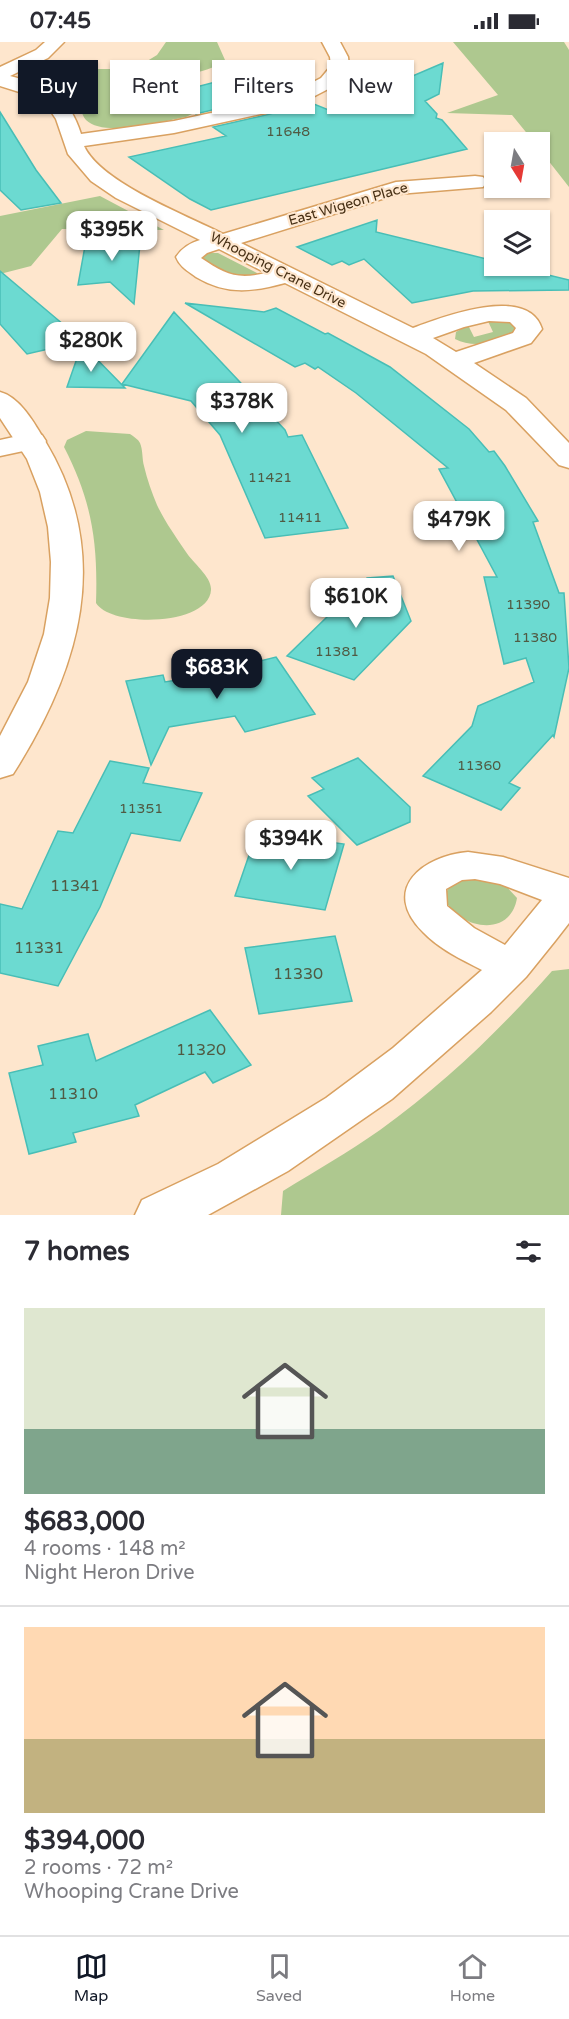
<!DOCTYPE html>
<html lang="en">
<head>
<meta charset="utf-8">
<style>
  body { margin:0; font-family:"Varela Round",sans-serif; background:#f7f7f7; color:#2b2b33; height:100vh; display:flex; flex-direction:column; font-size:22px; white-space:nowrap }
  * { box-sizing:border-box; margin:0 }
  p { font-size:20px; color:#7c7c81 }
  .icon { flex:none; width:33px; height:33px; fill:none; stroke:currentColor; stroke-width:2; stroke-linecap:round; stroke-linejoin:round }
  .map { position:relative; height:1173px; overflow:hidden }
  .side { display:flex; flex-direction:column; background:#fff; flex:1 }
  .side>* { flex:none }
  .top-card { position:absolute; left:18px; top:18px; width:534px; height:54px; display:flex; gap:12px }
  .needle { width:39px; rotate:169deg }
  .fabs { position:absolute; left:484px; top:90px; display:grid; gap:12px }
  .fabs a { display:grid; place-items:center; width:66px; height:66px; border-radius:0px; background:#fff; box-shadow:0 2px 4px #0004; font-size:30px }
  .price { position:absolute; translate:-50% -51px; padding:0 14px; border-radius:12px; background:#fff; color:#222; font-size:20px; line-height:39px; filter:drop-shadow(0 2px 3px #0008) }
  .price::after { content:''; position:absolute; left:50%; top:36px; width:18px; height:14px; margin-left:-9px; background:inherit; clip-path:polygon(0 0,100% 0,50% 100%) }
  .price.current { background:#111827; color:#fff }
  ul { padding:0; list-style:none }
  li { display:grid; align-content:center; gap:12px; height:318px; padding:0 24px }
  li+li { border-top:2px solid #e1e1e2 }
  li span { display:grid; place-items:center; height:186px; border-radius:0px; color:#555 }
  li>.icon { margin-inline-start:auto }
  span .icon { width:108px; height:108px; fill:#fffc; stroke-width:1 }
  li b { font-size:26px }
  h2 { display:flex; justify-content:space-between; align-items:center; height:72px; padding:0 24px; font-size:26px }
  .pill { padding:0 21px; border-radius:0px; background:#fff; box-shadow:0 2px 4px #0004; font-size:21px; line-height:54px }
  .pill.current { background:#111827; color:#fff }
  .status { display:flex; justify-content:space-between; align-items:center; height:42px; padding:0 30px; background:#fff; direction:ltr }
  .status svg { height:16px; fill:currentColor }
  .tab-bar { display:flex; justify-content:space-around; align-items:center; height:84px; border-top:2px solid #e1e1e2; background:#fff; font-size:16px; color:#7c7c81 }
  .tab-bar a { display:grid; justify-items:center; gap:3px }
  .tab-bar .current { color:#111827 }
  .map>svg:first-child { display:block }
  .green { fill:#aec88f }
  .building { fill:#6cdad1; stroke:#48beb6; stroke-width:1.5 }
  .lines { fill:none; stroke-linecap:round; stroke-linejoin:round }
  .street-casing { stroke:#d9a161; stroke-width:3 }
  .secondary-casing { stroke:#d9a161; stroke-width:3 }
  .street { fill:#fff; fill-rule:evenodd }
  .secondary { fill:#fff; fill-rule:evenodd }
  .labels { text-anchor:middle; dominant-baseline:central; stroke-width:4.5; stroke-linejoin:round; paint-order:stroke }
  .number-label { font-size:14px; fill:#505a43 }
  .far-street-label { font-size:14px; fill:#462f14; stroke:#fee6cd }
  .near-number-label { font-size:16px; fill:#505a43 }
</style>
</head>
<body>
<div class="status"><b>07:45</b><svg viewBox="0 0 49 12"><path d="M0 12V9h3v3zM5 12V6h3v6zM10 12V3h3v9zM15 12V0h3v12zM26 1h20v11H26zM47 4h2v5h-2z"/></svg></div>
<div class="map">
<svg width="569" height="1173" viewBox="0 0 569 1173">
  <rect width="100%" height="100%" fill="#fee6cd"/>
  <path class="green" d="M166 0H217L225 18C203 36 171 29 155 47L196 70 186 75C164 79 104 96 86 78 83 75 82 70 80 66 69 51 49 43 32 38L31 30 38 27H134L157 13Z
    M453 0H564L569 8V145L540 108V100H534L512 73 447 71 498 53Z
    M100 154 164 188 62 187 31 224 0 232V174Z
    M205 211H218L257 231V234L236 237 202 218 200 214Z
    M487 277 508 278 516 285 517 288C500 301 474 307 455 297L456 290 468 283 474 295 493 290Z
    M86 389 130 392C134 395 138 397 140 401 143 408 142 417 144 424 147 437 152 451 157 463 165 480 176 495 186 510 193 521 212 535 211 548 209 584 111 586 96 561 98 501 92 459 64 405L67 398Z
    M483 835 506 844 517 856C510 898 457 886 444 856 451 835 464 837 483 835Z
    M569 927V1173H281L283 1149C315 1129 349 1110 380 1088 444 1042 500 988 552 929Z"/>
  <path class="building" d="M443 21 439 52 425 59 437 72 436 76 442 78 467 107 211 168 190 157 129 115 226 94 213 85 270 72 309 60 331 69Z
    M246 32 286 50 196 72 169 52Z
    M0 70 36 128 61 161 21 168 0 148Z
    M377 178 376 190 495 219V224H511L569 238V248L473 249 412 261 364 217 349 223 342 219 332 223 297 205Z
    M141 192 134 262 110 240 78 243 87 193Z
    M0 229 83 299 27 312 0 282Z
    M185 261 264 270 276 266 325 292 328 291 390 325 469 387 489 410 494 409 505 424 538 479 533 480 559 551H564L569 626 554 695 553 693 509 741 520 746 501 768 423 734 472 684 478 664 534 640 526 616 504 622 484 535H497L439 427 448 426 356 351 318 325 315 327 305 321 295 325Z
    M174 270 285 388 288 395 302 393 348 486 265 496 220 393 191 359 122 342Z
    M82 302 125 346 67 345Z
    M393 534 411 579 354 638 287 614 367 536Z
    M276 615 315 672 245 690 235 674 169 685 151 723 126 639 163 633 165 640 201 634Z
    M358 716 410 765V780L357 803 308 754 324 747 312 736Z
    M110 719 149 726 143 741 202 751 180 799 131 791 100 865 58 944 0 931V862L22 867 58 789 73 791Z
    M256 793 292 798 294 795 344 802 325 868 235 854Z
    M335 894 352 959 259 972 245 906Z
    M210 968 251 1023 213 1041 205 1030 135 1063 139 1074 73 1091 76 1100 29 1112 9 1031 43 1023 38 1004 88 992 96 1019Z"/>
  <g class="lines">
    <g class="street-casing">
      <path id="street" d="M45 0H64L48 16 10 34C47 44 69 53 81 92L174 79 257 61 294 50 321 36 331 24 330 15 322 0H340L348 15 349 25 334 44 307 58 270 70 174 91 84 104C101 141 186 173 223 192L396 140 475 134 483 135 486 140 483 145 398 152 241 201 413 286C442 275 528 242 542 287L531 301 474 321 526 356 569 401V426L559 423 506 368 426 312 285 241C252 250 226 253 196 235 188 229 180 225 176 215 182 206 190 201 200 198L116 156 91 139 68 112 56 77 48 65 32 54 0 44V25L36 8ZM219 207 266 231C236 238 225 232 201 216L207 211ZM489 279 510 280 516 286 513 291 456 310 433 296 464 285Z
        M32 391 42 393 46 399 42 405 0 414V398Z
        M468 810 503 815 569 836V881L555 899 526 935 491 970 392 1057 288 1129 208 1173H135L142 1158 218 1122 326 1056 393 1006 482 928C461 917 439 907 423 890 380 847 423 814 468 810ZM475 837 500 842 542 858 505 903 474 886 447 864 446 847 462 838Z"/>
    </g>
    <g class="secondary-casing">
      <path id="secondary" d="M0 350C20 355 35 382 45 399 114 513 80 627 13 732L0 736V694L28 640 44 592 50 556 51 520 48 485 40 450 27 417 0 376Z"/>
    </g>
    <use href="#street" class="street"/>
    <use href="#secondary" class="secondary"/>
  </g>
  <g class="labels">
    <g class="number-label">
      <text x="288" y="89">11648</text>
      <text x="270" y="435">11421</text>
      <text x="300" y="475">11411</text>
      <text x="528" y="562">11390</text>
      <text x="535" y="595">11380</text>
      <text x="337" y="609">11381</text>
      <text x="479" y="723">11360</text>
      <text x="141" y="766">11351</text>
    </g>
    <g class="far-street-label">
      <text transform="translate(348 162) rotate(-16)">East Wigeon Place</text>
      <text transform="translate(278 228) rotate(27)">Whooping Crane Drive</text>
    </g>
    <g class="near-number-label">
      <text x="75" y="844">11341</text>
      <text x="39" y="906">11331</text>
      <text x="298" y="932">11330</text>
      <text x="201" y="1008">11320</text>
      <text x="73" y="1052">11310</text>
    </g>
  </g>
</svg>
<div class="fabs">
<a><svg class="needle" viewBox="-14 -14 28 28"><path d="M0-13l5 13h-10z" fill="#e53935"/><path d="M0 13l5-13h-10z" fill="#7c7c81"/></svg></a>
<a><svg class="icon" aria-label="layers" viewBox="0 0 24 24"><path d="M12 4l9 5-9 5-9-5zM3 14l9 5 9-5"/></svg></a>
</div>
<b class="price" style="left:112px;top:220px">$395K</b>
<b class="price" style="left:91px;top:331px">$280K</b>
<b class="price" style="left:242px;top:392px">$378K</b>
<b class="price" style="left:459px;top:510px">$479K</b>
<b class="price" style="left:356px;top:587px">$610K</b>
<b class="price current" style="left:217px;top:658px">$683K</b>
<b class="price" style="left:291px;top:829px">$394K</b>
<div class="top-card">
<a class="pill current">Buy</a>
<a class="pill">Rent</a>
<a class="pill">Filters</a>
<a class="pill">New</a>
</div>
</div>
<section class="side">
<h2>7 homes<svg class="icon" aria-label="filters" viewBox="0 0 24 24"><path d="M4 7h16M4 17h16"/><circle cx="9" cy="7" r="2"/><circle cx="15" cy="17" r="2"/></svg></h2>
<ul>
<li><span style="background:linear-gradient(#dfe7d0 65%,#7fa58c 0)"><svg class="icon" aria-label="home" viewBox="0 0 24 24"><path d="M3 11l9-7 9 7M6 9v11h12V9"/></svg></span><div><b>$683,000</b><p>4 rooms · 148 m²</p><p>Night Heron Drive</p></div></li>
<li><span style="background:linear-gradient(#ffd9b3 60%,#c2b280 0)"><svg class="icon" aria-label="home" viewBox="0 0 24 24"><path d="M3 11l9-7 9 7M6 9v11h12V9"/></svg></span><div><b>$394,000</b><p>2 rooms · 72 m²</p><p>Whooping Crane Drive</p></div></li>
</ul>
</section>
<nav class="tab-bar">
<a class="current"><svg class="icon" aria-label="map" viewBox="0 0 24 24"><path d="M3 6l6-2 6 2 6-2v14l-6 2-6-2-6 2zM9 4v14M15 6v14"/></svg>Map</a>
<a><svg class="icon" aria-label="saved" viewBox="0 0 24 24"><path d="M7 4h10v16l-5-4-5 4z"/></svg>Saved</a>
<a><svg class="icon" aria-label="home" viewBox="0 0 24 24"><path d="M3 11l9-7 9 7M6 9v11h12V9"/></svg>Home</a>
</nav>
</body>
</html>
